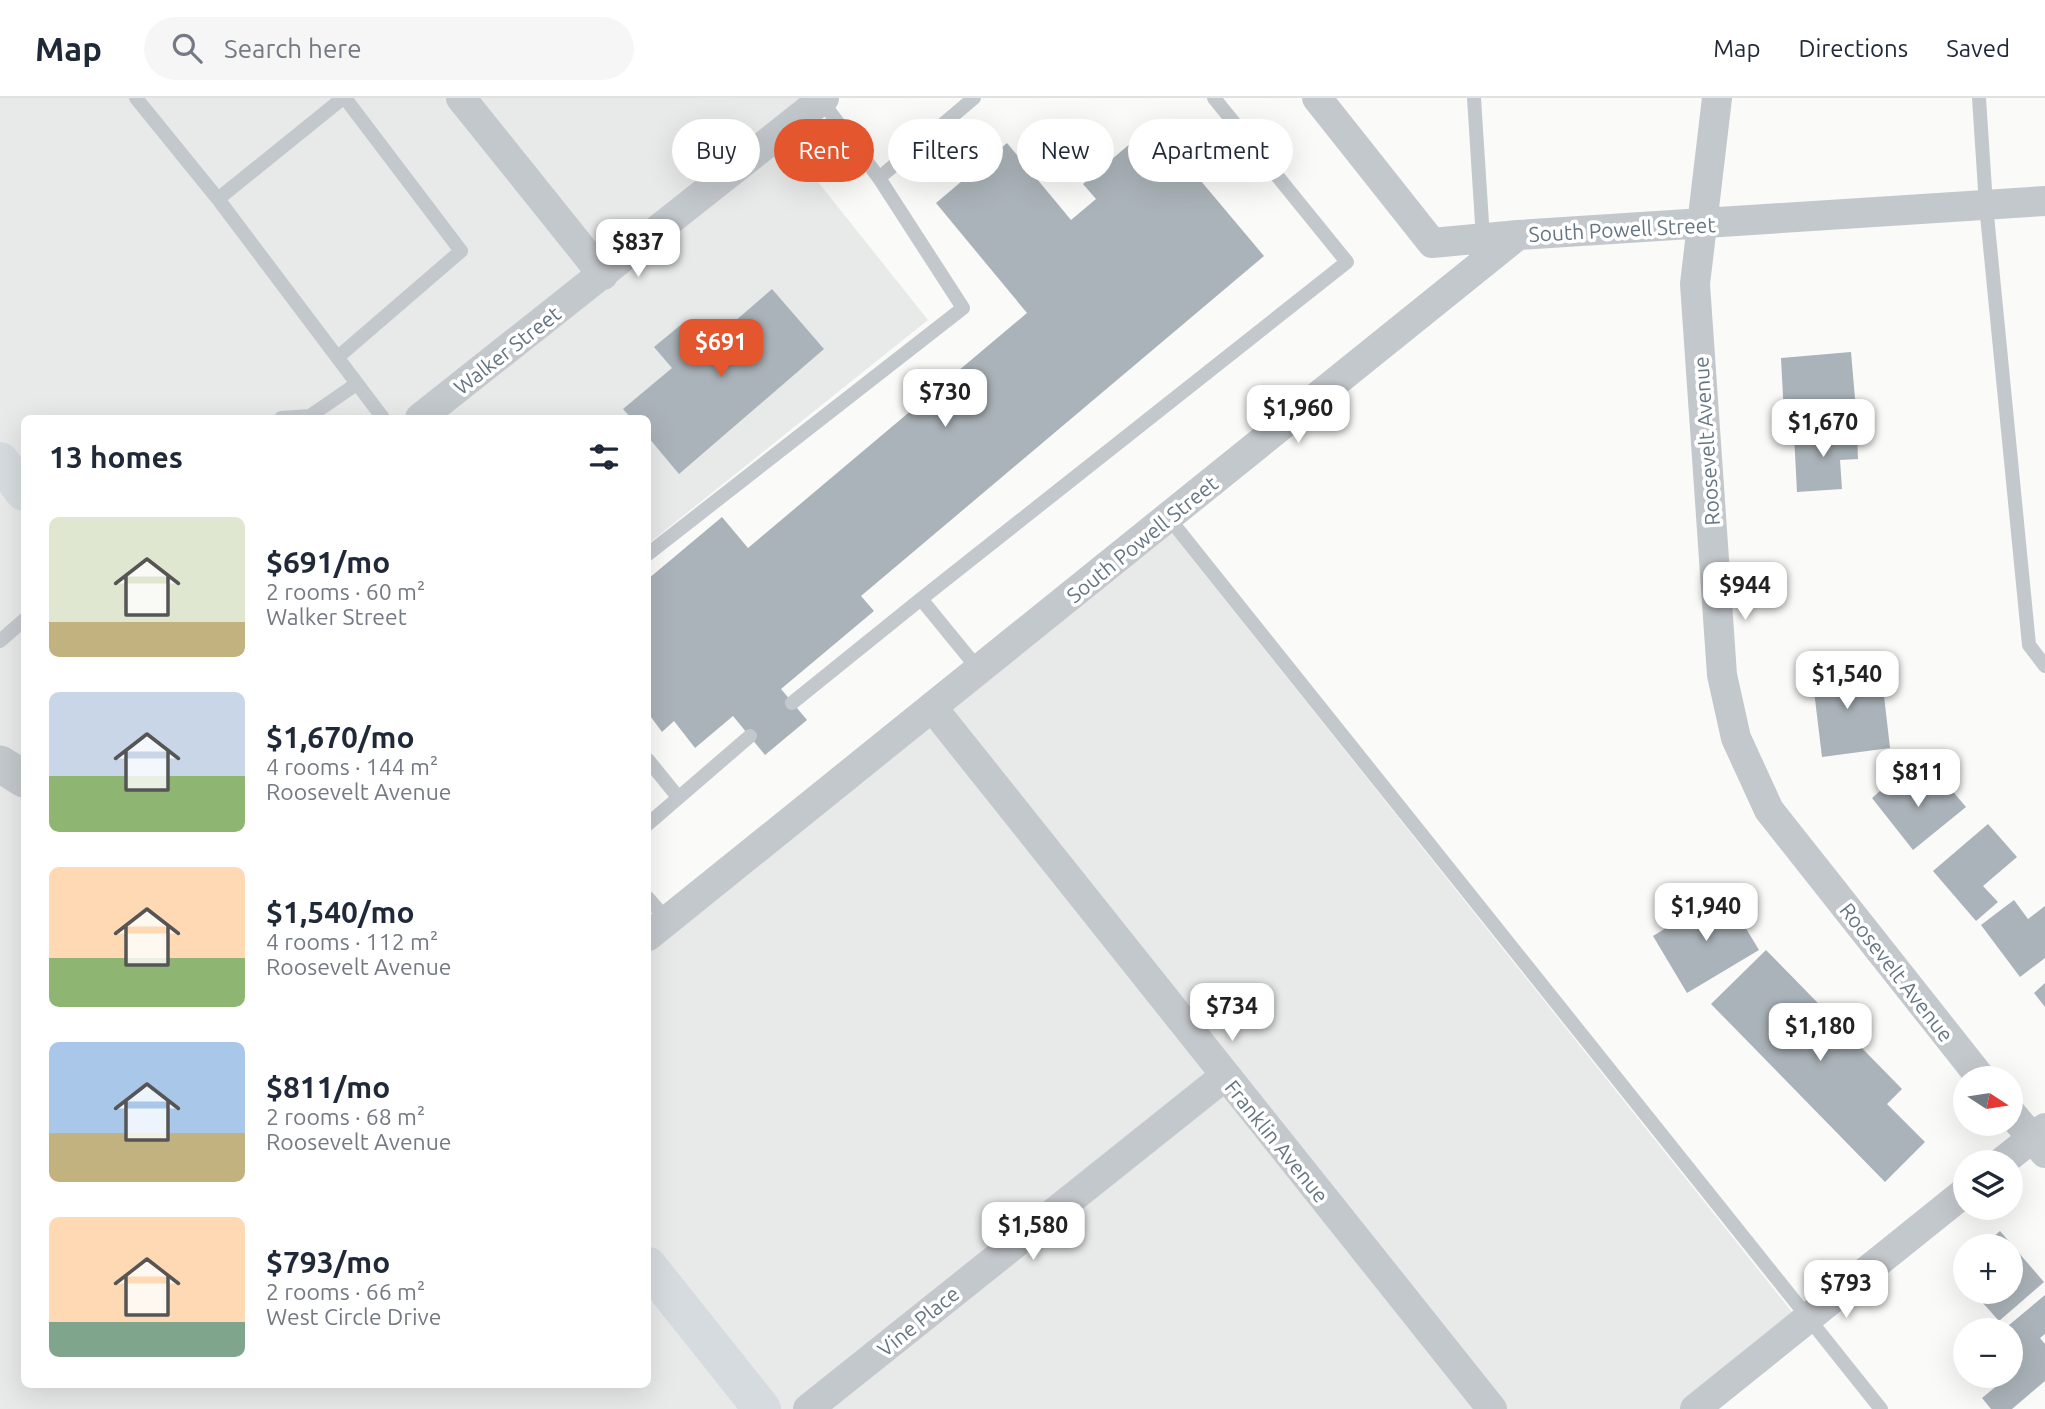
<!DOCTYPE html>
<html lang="en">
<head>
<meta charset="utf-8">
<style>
  body { margin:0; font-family:Ubuntu,sans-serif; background:#f6f6f7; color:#1f2937; height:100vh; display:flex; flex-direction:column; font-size:26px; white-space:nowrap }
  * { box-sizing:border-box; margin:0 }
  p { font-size:23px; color:#747a83 }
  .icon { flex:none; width:38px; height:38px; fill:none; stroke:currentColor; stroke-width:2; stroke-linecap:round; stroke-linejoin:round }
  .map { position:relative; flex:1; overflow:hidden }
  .panel { position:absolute; left:21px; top:317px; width:630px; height:973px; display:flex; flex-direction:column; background:#fff; border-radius:10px; box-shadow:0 7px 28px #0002 }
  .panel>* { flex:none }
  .top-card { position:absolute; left:672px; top:21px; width:665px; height:63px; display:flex; gap:14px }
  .needle { width:46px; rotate:102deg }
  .tools { position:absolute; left:1953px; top:968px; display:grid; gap:14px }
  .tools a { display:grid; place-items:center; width:70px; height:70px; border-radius:50%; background:#fff; box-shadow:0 7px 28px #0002; font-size:35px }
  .price { position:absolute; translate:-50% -60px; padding:0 16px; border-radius:14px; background:#fff; color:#222; font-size:23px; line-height:46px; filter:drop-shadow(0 2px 4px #0008) }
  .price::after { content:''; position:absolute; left:50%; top:42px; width:21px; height:16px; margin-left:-10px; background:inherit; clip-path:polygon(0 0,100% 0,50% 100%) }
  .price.active { background:#e4572e; color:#fff }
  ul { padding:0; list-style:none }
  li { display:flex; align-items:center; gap:21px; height:175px; padding:0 28px }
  li span { display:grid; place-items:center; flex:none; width:196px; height:140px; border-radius:10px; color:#555 }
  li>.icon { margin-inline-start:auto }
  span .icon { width:84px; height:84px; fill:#fffc; stroke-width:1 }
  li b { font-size:30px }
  h2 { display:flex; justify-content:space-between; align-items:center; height:84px; padding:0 28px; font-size:30px }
  .chip { padding:0 24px; border-radius:32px; background:#fff; box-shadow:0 7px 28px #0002; font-size:24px; line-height:63px }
  .chip.active { background:#e4572e; color:#fff }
  header { display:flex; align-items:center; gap:42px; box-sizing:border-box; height:98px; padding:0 35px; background:#fff; border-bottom:2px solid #e0e1e3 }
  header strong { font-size:33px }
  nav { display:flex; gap:38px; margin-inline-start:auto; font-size:24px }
  .search { width:490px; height:63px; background:#f6f6f7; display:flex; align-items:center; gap:18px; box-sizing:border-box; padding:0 24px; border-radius:38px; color:#747a83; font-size:26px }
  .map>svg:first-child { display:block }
  .built { fill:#e8e9e9 }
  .building { fill:#aab3b9 }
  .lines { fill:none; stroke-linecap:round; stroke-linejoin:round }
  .service { stroke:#c3c8cc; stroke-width:14 }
  .minor { stroke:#c3c8cc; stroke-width:30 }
  .tertiary { stroke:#c3c8cc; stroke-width:37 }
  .primary { stroke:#d6dbdf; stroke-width:38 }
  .labels { text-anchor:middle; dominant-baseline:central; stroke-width:7; stroke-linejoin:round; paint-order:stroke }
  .street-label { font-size:21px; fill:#657683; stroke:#fff }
</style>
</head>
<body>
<header>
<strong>Map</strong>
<div class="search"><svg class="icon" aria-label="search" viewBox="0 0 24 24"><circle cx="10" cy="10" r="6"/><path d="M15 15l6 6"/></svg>Search here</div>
<nav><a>Map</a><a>Directions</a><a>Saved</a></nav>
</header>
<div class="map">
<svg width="2045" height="1311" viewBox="0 0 2045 1311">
  <rect width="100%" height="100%" fill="#fafaf8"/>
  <path class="built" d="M0 0H808L787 45 928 222 648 446V320H24V1286H648V845L1167 429 1800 1224 1692 1311H0Z"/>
  <path class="building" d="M1153 26 1264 158 861 498 874 513 781 591 807 622 765 657 733 618 695 650 674 623 662 634 648 615V481L722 419 748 450 1027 215 936 105 1007 45 1071 122 1096 101 1083 86Z
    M772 191 824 251 679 376 648 339V320H631L623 311 672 270 654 249 683 225 704 250Z
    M1851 254 1856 312 1784 318 1781 260Z
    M1857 333 1858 361 1840 362 1842 391 1797 394 1794 337Z
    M1845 556 1849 593 1883 589 1890 650 1822 659 1810 560Z
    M1898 677 1915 697 1939 677 1966 709 1913 752 1872 700Z
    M1988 726 2017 759 1983 788 1998 804 1976 823 1933 773Z
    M1724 794 1759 852 1687 895 1653 838Z
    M2014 802 2028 821 2045 808V860L2020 879 1981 827Z
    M1766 852 1902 991 1887 1006 1925 1044 1885 1084 1711 906Z
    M2045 885V909L2034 895Z
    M2000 1133 2044 1184 1999 1223 1973 1194H2011V1148H1983Z
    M1965 1164V1185L1955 1173Z
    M2045 1197V1236L2040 1240 2045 1246V1283L2012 1311H1991L1982 1300 2005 1281 2002 1278H2011V1232H2003Z"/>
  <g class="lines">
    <path class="service" d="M136 0 218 101 383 320
      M1474 0 1483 141
      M1979 0 1986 107 2029 547 2045 568
      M879 80 974 0
      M218 101 343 0
      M338 259 461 153 345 0
      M281 320 310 318 355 287
      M1168 419 1881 1311
      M648 456 963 210 879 80 821 2
      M921 501 1347 164 1214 0
      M0 543 24 522
      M792 605 921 501 979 572
      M648 662 678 699
      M648 726 750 638
      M648 800 667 822"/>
    <path class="minor" d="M461 0 603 177
      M1317 0 1432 145 1518 137
      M1717 0 1695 186 1722 577 1736 640 1769 712 1981 980
      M420 320 824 0
      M932 609 1492 1311
      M648 838 1518 137 2045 103
      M2011 1015 2045 1055
      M2002 1064 2045 1030
      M808 1311 1225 978
      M1695 1311 1965 1094"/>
    <path class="tertiary" d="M0 666 24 681"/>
    <path class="primary" d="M0 363 24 394
      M648 1168 762 1311"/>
  </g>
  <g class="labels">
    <g class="street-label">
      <text transform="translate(1622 131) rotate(-3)">South Powell Street</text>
      <text transform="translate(507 252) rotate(-38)">Walker Street</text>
      <text transform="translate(1706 343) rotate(-94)">Roosevelt Avenue</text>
      <text transform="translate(1142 441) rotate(-39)">South Powell Street</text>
      <text transform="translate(1897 874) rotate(52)">Roosevelt Avenue</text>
      <text transform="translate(1277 1043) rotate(51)">Franklin Avenue</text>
      <text transform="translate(918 1223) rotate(-39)">Vine Place</text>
    </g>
  </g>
</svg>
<div class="tools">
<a><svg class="needle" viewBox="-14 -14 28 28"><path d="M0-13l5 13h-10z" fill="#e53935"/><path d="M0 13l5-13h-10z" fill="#747a83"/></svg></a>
<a><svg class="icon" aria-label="layers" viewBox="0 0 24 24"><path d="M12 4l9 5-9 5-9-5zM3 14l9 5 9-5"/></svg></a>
<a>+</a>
<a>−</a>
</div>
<b class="price" style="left:638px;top:181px">$837</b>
<b class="price active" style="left:721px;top:281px">$691</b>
<b class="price" style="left:945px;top:331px">$730</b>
<b class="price" style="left:1298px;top:347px">$1,960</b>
<b class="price" style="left:1823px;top:361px">$1,670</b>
<b class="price" style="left:1745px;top:524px">$944</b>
<b class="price" style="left:1847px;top:613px">$1,540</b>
<b class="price" style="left:1918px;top:711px">$811</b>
<b class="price" style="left:1706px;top:845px">$1,940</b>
<b class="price" style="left:1232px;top:945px">$734</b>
<b class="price" style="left:1820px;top:965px">$1,180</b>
<b class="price" style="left:1033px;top:1164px">$1,580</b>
<b class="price" style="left:1846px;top:1222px">$793</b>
<div class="top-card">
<a class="chip">Buy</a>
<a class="chip active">Rent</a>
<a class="chip">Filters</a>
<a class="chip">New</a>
<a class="chip">Apartment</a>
</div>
<section class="panel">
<h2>13 homes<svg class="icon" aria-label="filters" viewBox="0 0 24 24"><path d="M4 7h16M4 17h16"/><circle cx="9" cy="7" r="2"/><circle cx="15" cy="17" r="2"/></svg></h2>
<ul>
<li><span style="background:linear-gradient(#dfe7d0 75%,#c2b280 0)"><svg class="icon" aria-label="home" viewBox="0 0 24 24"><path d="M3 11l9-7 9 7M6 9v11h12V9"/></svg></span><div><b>$691/mo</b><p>2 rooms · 60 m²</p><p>Walker Street</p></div></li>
<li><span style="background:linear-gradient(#c9d6e8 60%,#8fb573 0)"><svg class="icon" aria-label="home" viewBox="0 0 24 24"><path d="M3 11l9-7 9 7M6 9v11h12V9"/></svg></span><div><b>$1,670/mo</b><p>4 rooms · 144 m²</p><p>Roosevelt Avenue</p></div></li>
<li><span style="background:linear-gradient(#ffd9b3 65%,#8fb573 0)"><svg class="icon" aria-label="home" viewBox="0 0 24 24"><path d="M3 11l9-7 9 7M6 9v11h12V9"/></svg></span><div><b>$1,540/mo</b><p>4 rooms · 112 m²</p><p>Roosevelt Avenue</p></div></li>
<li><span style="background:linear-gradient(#a9c7e8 65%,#c2b280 0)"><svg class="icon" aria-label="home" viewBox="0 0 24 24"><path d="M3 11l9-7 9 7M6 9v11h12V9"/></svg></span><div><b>$811/mo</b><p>2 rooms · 68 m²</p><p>Roosevelt Avenue</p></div></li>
<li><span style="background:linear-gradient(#ffd9b3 75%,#7fa58c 0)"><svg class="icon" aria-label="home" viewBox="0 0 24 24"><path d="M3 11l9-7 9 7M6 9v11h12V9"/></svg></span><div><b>$793/mo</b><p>2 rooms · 66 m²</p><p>West Circle Drive</p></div></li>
</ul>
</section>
</div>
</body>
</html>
